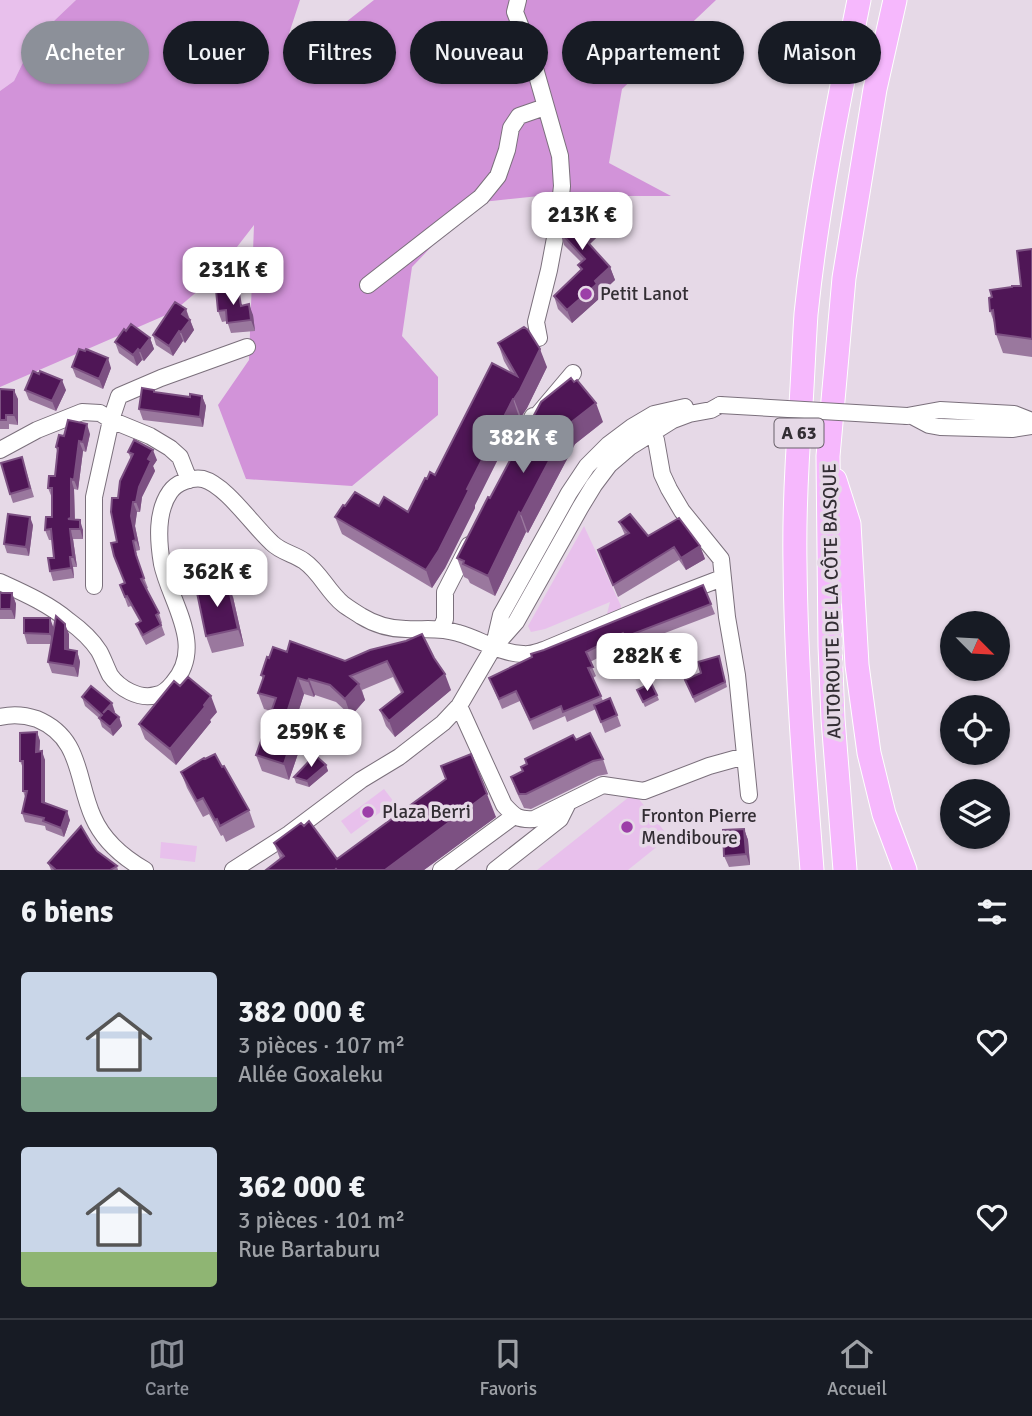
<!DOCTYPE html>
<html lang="fr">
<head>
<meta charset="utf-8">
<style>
  body { margin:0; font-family:Signika,sans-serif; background:#242831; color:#f1f3f6; height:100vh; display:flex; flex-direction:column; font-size:26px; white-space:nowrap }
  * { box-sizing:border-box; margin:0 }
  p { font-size:23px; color:#9ea1a6 }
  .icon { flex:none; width:38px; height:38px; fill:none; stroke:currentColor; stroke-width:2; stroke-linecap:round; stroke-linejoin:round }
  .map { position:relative; height:870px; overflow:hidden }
  .details { display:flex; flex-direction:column; background:#171b24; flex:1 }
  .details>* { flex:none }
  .guide { position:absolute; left:21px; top:21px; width:990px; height:63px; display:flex; gap:14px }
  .needle { width:46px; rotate:114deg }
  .fabs { position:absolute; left:940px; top:611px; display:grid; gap:14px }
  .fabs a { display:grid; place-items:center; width:70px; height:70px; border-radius:50%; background:#171b24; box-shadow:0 2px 5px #0004; font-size:35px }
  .price { position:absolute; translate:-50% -60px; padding:0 16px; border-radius:14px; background:#fff; color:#222; font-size:23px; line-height:46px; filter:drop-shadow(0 2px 4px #0008) }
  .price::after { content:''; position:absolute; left:50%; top:42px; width:21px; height:16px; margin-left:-10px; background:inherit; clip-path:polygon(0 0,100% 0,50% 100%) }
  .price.active { background:#8c9099; color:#fff }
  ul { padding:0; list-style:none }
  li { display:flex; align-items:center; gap:21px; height:175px; padding:0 21px }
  li span { display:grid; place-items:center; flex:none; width:196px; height:140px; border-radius:7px; color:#555 }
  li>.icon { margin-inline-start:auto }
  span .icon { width:84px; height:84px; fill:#fffc; stroke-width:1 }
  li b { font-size:30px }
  h2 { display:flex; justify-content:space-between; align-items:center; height:84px; padding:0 21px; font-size:30px }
  .chip { padding:0 24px; border-radius:32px; background:#171b24; box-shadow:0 2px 5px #0004; font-size:24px; line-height:63px }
  .chip.active { background:#8c9099; color:#fff }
  .dock { display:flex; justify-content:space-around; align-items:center; height:98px; border-top:2px solid #363941; background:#171b24; font-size:19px; color:#9ea1a6 }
  .dock a { display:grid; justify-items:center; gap:4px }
  .dock .active { color:#8c9099 }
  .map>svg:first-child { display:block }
  .green { fill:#e8c0ec }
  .forest { fill:#d293d9 }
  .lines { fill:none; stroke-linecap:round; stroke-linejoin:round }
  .minor-casing { stroke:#7b707c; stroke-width:18 }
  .highway-casing { stroke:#fff; stroke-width:25 }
  .minor { stroke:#fff; stroke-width:16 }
  .highway { stroke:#f6b8fd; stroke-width:23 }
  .minor-bridge-casing { stroke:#7b707c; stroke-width:18; stroke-linecap:butt }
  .minor-bridge { stroke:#fff; stroke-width:16 }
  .wall { fill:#9a789e }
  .shaded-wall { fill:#7c5082 }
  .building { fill:#4f1656; stroke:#7c5082; stroke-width:2 }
  .poi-dot { fill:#9c3fa8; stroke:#e6d9e7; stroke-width:2.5 }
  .labels { text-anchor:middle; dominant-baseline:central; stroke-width:7; stroke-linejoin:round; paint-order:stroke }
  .shield { fill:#e6d9e7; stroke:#69616a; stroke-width:2 }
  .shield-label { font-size:18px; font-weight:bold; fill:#332e34 }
  .poi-label { font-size:19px; fill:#332e34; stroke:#e6d9e7; text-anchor:start }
  .street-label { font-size:19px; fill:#332e34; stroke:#e6d9e7 }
</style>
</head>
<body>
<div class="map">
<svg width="1032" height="870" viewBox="0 0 1032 870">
  <rect width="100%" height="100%" fill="#e6d9e7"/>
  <path class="green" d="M0 0H76L34 40 14 81 0 91Z
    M584 526 621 606 620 612 606 618 610 602 545 629 531 632 528 626Z
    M384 789 394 802 351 834 341 821Z
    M629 797 638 798 669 837 628 870H537Z
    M161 842 197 846 195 862 160 858Z"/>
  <path class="forest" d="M76 0H300L284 49 291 73 322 64 346 22 374 0H716L622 89 609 163 671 196H539L473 203 412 267 402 336 438 377V415L352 486 246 479 218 405 249 360 254 225 213 278 173 312 0 387V91L14 81 34 40Z"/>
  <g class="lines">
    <g class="minor-casing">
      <path id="minor" d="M518 0 515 12 530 51 560 156 562 186 558 222 549 270 536 322 539 338
        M368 285 481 197 498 176 507 150 511 128 519 116 545 107
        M907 416 940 410 1014 414 1032 421
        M912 416 929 425 940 427 1012 429 1032 426
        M632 427 652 434 656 440 662 474 669 489 682 511 721 559 727 617 737 675 749 795
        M0 450 37 430 82 412 100 413 111 420 150 436 170 448 180 457 189 480
        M514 453 533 416 535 418 573 373
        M0 582C24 593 49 604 69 621 80 629 92 640 99 651 103 658 106 667 110 675 119 688 139 700 156 695 162 694 169 688 173 683 206 646 170 602 162 564 158 540 156 512 170 492 176 483 191 477 203 479 226 485 254 527 272 543 281 552 294 554 304 561 320 572 328 592 343 604 348 608 355 612 361 616 374 624 390 629 406 629 423 630 441 627 458 633 480 639 499 653 523 654 530 655 537 652 544 650L649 606 722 578
        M94 586V497L111 420 119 396 161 378 247 347
        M441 629 445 619V592L469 545
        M494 645 501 615 569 493 587 466 608 445 632 427 654 414 685 407
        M459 706 504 805C515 817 518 820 534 819L603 785 644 791 709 766 745 756
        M0 717C12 714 25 715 37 719 82 738 76 779 93 817 103 840 124 858 145 870
        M233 870 289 834 361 780 399 757 443 723 459 706 493 648 516 622 580 508 594 485 609 465 630 447 673 420 689 414 711 410 720 405
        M441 870 514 816
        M495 870 560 819 568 803"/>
    </g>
    <g class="highway-casing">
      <path id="highway" d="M835 480 849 524 857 665 869 753 884 814 905 870
        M812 870C804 768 796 665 795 563 794 510 797 457 801 404 803 374 804 344 806 314 817 208 838 104 859 0
        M845 870 833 719 830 646 828 456 844 278 875 89 895 0"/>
    </g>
    <use href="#minor" class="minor"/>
    <use href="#highway" class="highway"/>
    <g class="minor-bridge-casing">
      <path id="minor-bridge" d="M720 405 907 416"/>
    </g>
    <use href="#minor-bridge" class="minor-bridge"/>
  </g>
  <path class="wall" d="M610 225 589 245 610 267 615 280 600 294 601 297 572 323 558 309 554 296 581 271 578 265 581 262 564 245 560 232Z
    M1032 249V357L1003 353 996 334 995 325 990 311 992 297 1021 286Z
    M230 294 253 315 255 331 231 333 227 321 222 322 218 311Z
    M186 309 194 330 185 343 183 341 173 356 156 345 153 335Z
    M126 331 150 338 154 349 144 361 142 360 137 366 119 353 115 342Z
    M498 343 547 367 527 408 521 417H519L475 505V508L445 568 432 588 342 534 335 517 345 506H379L408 512 427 479 435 475 511 373 504 361Z
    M72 367 111 368 103 389 76 377Z
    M39 374 66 390 56 411 29 400 25 390Z
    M0 389 18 399V425L9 424V429H0Z
    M202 396 206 406 203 427 143 420 139 409 190 397Z
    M603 422 575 444 528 533 526 532 495 596 470 583 468 579 464 577 457 558 490 498Z
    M90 434 86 452 83 451 78 490 74 489 75 519 83 530V539H73L77 567H73L74 578 53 581 50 571 54 558 52 540H49L45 530 52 517V498L48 488 55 476 57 451 56 447 64 436Z
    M128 452 157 460 153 466 155 471 142 497 140 512H137L135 526 140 550 136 551 139 565 148 588 146 589 159 613 162 623 161 624 165 635 146 645 140 634 136 624 140 622 131 606 128 607 120 585 125 583 117 542 118 498 131 459Z
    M22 457 34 497 13 503 10 494Z
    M619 522 648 536 700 546 705 559 686 570 679 560 618 597 598 550 625 535Z
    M33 525 29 556 7 553 4 544Z
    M0 593H12L16 604 15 619H0Z
    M233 597 244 646 212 653 206 636Z
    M711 604 715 614 628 647 627 643 590 662 596 676 593 678 603 701 617 715 621 726 605 733 596 709 567 722 565 716 533 730 520 701 502 709 489 678Z
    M54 627 69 634V650L77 651 80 662 78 677 52 673 48 662 51 644H27L24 633Z
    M370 650 451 690 395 737 386 726 380 710 401 693 393 677 362 690 365 700 351 716 336 702 315 695 314 697 304 694 294 725 296 726 302 742 289 780 262 771 256 755 271 711 264 709 258 693 263 679 261 675 269 658 287 652 345 661Z
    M719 656 727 687 695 703 685 680 701 673Z
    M637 690 657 695 659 700 645 707Z
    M82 697 115 712 114 713 119 717 122 726 113 736 102 727 99 718 85 706Z
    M217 712 210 720 211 722 176 765 145 739 139 724Z
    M37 732 40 741 39 751 45 760V803L70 820 64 837 46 830 45 826 25 822 22 813 25 797 23 791V768L20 761Z
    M576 740 603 759 608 774 598 776 531 809 524 808 516 791 511 777 523 771 526 764 525 759Z
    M205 759 222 767 249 810 255 827 226 842 223 835 221 836 209 814 203 817 187 788 181 772Z
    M326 765 328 771 309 787 296 783 294 777Z
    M441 766 496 817 424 870 280 859 274 843 337 859 446 779Z
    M744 829 748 840 750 865 729 867 724 856Z
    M91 843 97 851 117 866 118 870H51L48 863Z"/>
  <path class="shaded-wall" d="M606 212 610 225 585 248 581 235Z
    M610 267 615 280 600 294 601 297 572 323 567 310Z
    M249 304 253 315 255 331 251 320Z
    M186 309 189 319 182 314Z
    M190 320 194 330 185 343 181 332Z
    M179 331 183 341 173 356 169 346Z
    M150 338 154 349 144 361 140 351Z
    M138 349 142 360 137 366 133 355Z
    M540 349 547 367 527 408 521 417 514 399Z
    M108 358 111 368 103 389 99 379Z
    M62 380 66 390 56 411 52 401Z
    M14 390 18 399V425L14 415Z
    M202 396 206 406 203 427 200 417Z
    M513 399 519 417 475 505V508L445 568 432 588 426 570Z
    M596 403 603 422 575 444 528 533 521 514 568 425Z
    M87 424 90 434 86 452 83 442Z
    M79 441 83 451 78 490 74 480Z
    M153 450 157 460 153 466 155 471 142 497 140 512 136 502 139 487 148 459Z
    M71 479 74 489 75 528 71 518Z
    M133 502 137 512 135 526 140 550 136 540 131 516Z
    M519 512 526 532 495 596 488 576Z
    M30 517 33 525 29 556 26 547Z
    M80 520 83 530V539L80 529Z
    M70 529 73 539 77 567 73 557Z
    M700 546 705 559 686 570 681 558Z
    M70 557 73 567 74 578 71 568Z
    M227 581 233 597 244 646 238 629Z
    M12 593 16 604 15 619 11 609Z
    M50 618 54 629V644L50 634Z
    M65 624 69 634V660L65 649Z
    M77 651 80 662 78 677 74 666Z
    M445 674 451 690 395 737 389 721Z
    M298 678 304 694 290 738 284 722Z
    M309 679 315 695 314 697 308 681Z
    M359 684 365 700 351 716 345 699Z
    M211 696 217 712 210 720 211 722 176 765 170 749Z
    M112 703 115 712 106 722 103 713Z
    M119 717 122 726 113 736 110 727Z
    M296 726 302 742 289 780 284 764Z
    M37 732 40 741 39 760 36 752Z
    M42 751 45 760V810L42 802Z
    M326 765 328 771 309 787 307 781Z
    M487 794 496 817 424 870H385Z
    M67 811 70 820 64 837 61 828Z
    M744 829 748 840 750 865 746 854Z"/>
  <path class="building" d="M590 195 606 212 581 235 610 267 595 281 597 284 567 310 554 296 582 269 578 265 585 259 560 232 562 222Z
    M1032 249V339L996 334 993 310 990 311 989 298 992 297 990 290 1012 287V286H1021L1017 251Z
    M228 289 229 294 239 293 241 306 249 304 251 320 227 323 226 310 218 311 216 290Z
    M175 302 186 309 182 314 190 320 181 332 179 331 169 346 153 335Z
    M131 324 150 338 140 351 138 349 133 355 115 342 124 329 126 331Z
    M524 327 528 330 540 349 520 390 514 399H513L467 489 469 490 439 550 426 570 335 517 343 505 345 506 355 492 379 506 384 497 408 512 425 478 427 479 430 472 435 475 492 363 517 376 498 343Z
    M79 349 85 351 86 349 108 358 99 379 72 367Z
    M33 371 39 374 40 371 62 380 52 401 25 390Z
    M571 378 574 382 577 380 596 403 568 425 521 514 519 512 488 576 463 564 464 561 457 558 488 497 490 498 541 402Z
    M142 388 154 390V392L190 397V394L202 396 200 417 139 409Z
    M0 389 14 390V415H6V420H0Z
    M68 420 87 424 83 442 79 441 74 480 71 479V518L68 519 80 520V529H70L73 557H70L71 568 50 571 48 558H54L51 529 45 530 46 517H52V488H48L49 476H55L58 448 56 447 59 435 64 436Z
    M134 440 153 450 148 459 151 461 139 487 136 502H133L131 516 136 540 133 541 136 555 144 578 141 579 159 613 156 615 161 625 143 635 136 624 141 621 127 596 125 597 120 585 125 583 114 556 111 543 117 542 111 512 112 498H118L120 481 133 454 128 452Z
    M22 457 30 488 10 494 1 463Z
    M8 514 30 517 26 547 4 544Z
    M630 514 648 536 679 518 700 546 681 558 674 547 613 585 598 550 629 533 619 522Z
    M227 581 238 629 206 636 196 588Z
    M703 585 711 604 625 637 623 633 586 652 593 667 588 668 601 696 563 712 561 706 530 720 516 691 499 699 489 678 532 657 531 654 544 650Z
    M0 593H12L11 609H0Z
    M56 616 65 624V649L77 651 74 666 48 662Z
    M24 618H50V634L24 633Z
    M422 634 434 658 445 674 389 721 380 710 403 692 387 661 350 676 359 684 345 699 330 685 309 679 308 681 298 678 284 722 296 726 284 764 256 755 276 698 258 693 264 676 261 675 267 657 269 658 273 647 287 652 290 641 345 661 370 650 406 641Z
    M719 656 725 682 693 697 685 680 701 673 698 662Z
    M188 677 211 696 204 705 205 707 170 749 139 724 174 681 180 686Z
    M651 683 657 695 643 702 637 690Z
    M91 686 112 703 103 713 108 708 119 717 110 727 99 718 102 715 82 697Z
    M610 698 617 715 601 722 594 705Z
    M37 732 36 752 42 751V802L67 811 61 828 43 821 44 818 22 813 27 791H23V761H20V733Z
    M590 733 603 759 593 761 526 794H519L511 777 523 771 521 767 527 764 525 759 573 735 576 740Z
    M215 754 222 767 224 766 249 810 220 826 217 819 215 820 203 798 197 801 181 772 204 758 205 759Z
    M471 754 487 794 385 870H337L336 869 335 870H266L284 856 274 843 301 823 304 826 309 821 337 859 446 779 441 766Z
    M315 755 326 765 307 781 294 777Z
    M81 826 91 843 97 851 117 866 110 870H56L48 863Z
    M744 829 746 854 724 856 723 830Z"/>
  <g class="poi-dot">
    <circle cx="586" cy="294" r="7"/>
    <circle cx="368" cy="812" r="7"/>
    <circle cx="627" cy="827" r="7"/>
  </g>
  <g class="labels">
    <rect class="shield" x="774.5" y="418.5" width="49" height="29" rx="5"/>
    <g class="shield-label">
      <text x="799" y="433">A 63</text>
    </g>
    <g class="poi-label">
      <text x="600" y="294">Petit Lanot</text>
      <text x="382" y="812">Plaza Berri</text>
      <text x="641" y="816">Fronton Pierre<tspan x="641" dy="22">Mendiboure</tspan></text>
    </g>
    <g class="street-label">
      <text transform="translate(832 601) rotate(-91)">AUTOROUTE DE LA CÔTE BASQUE</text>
    </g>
  </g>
</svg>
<div class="fabs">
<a><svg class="needle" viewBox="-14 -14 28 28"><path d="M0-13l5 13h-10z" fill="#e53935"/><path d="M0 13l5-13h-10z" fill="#9ea1a6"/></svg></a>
<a><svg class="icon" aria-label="locate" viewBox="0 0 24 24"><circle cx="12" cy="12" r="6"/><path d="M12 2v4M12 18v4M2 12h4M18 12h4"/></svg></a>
<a><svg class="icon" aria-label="layers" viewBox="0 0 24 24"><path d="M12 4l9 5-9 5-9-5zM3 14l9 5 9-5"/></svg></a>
</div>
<b class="price" style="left:582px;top:252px">213K €</b>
<b class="price" style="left:233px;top:307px">231K €</b>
<b class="price active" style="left:523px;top:475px">382K €</b>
<b class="price" style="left:217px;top:609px">362K €</b>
<b class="price" style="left:647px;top:693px">282K €</b>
<b class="price" style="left:311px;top:769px">259K €</b>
<div class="guide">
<a class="chip active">Acheter</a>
<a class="chip">Louer</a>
<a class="chip">Filtres</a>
<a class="chip">Nouveau</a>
<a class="chip">Appartement</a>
<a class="chip">Maison</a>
</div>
</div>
<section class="details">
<h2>6 biens<svg class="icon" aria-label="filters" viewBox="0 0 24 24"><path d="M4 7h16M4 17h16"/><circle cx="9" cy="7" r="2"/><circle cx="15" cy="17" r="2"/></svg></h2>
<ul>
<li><span style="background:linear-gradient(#c9d6e8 75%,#7fa58c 0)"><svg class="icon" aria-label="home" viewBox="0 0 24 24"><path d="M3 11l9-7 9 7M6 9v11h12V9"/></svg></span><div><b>382 000 €</b><p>3 pièces · 107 m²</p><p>Allée Goxaleku</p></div><svg class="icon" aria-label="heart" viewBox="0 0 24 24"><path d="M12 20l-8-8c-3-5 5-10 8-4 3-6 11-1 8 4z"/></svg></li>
<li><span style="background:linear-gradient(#c9d6e8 75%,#8fb573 0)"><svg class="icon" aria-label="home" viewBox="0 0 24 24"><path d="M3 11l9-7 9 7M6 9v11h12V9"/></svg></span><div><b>362 000 €</b><p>3 pièces · 101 m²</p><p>Rue Bartaburu</p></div><svg class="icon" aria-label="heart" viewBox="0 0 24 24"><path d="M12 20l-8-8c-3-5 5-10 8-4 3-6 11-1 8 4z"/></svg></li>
</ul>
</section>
<nav class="dock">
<a class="active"><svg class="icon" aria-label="map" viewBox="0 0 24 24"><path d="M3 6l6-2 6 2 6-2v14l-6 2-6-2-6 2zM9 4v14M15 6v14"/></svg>Carte</a>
<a><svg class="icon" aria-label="saved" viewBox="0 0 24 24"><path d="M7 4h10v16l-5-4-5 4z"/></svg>Favoris</a>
<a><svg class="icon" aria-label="home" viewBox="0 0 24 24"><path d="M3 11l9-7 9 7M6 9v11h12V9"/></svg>Accueil</a>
</nav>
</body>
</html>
